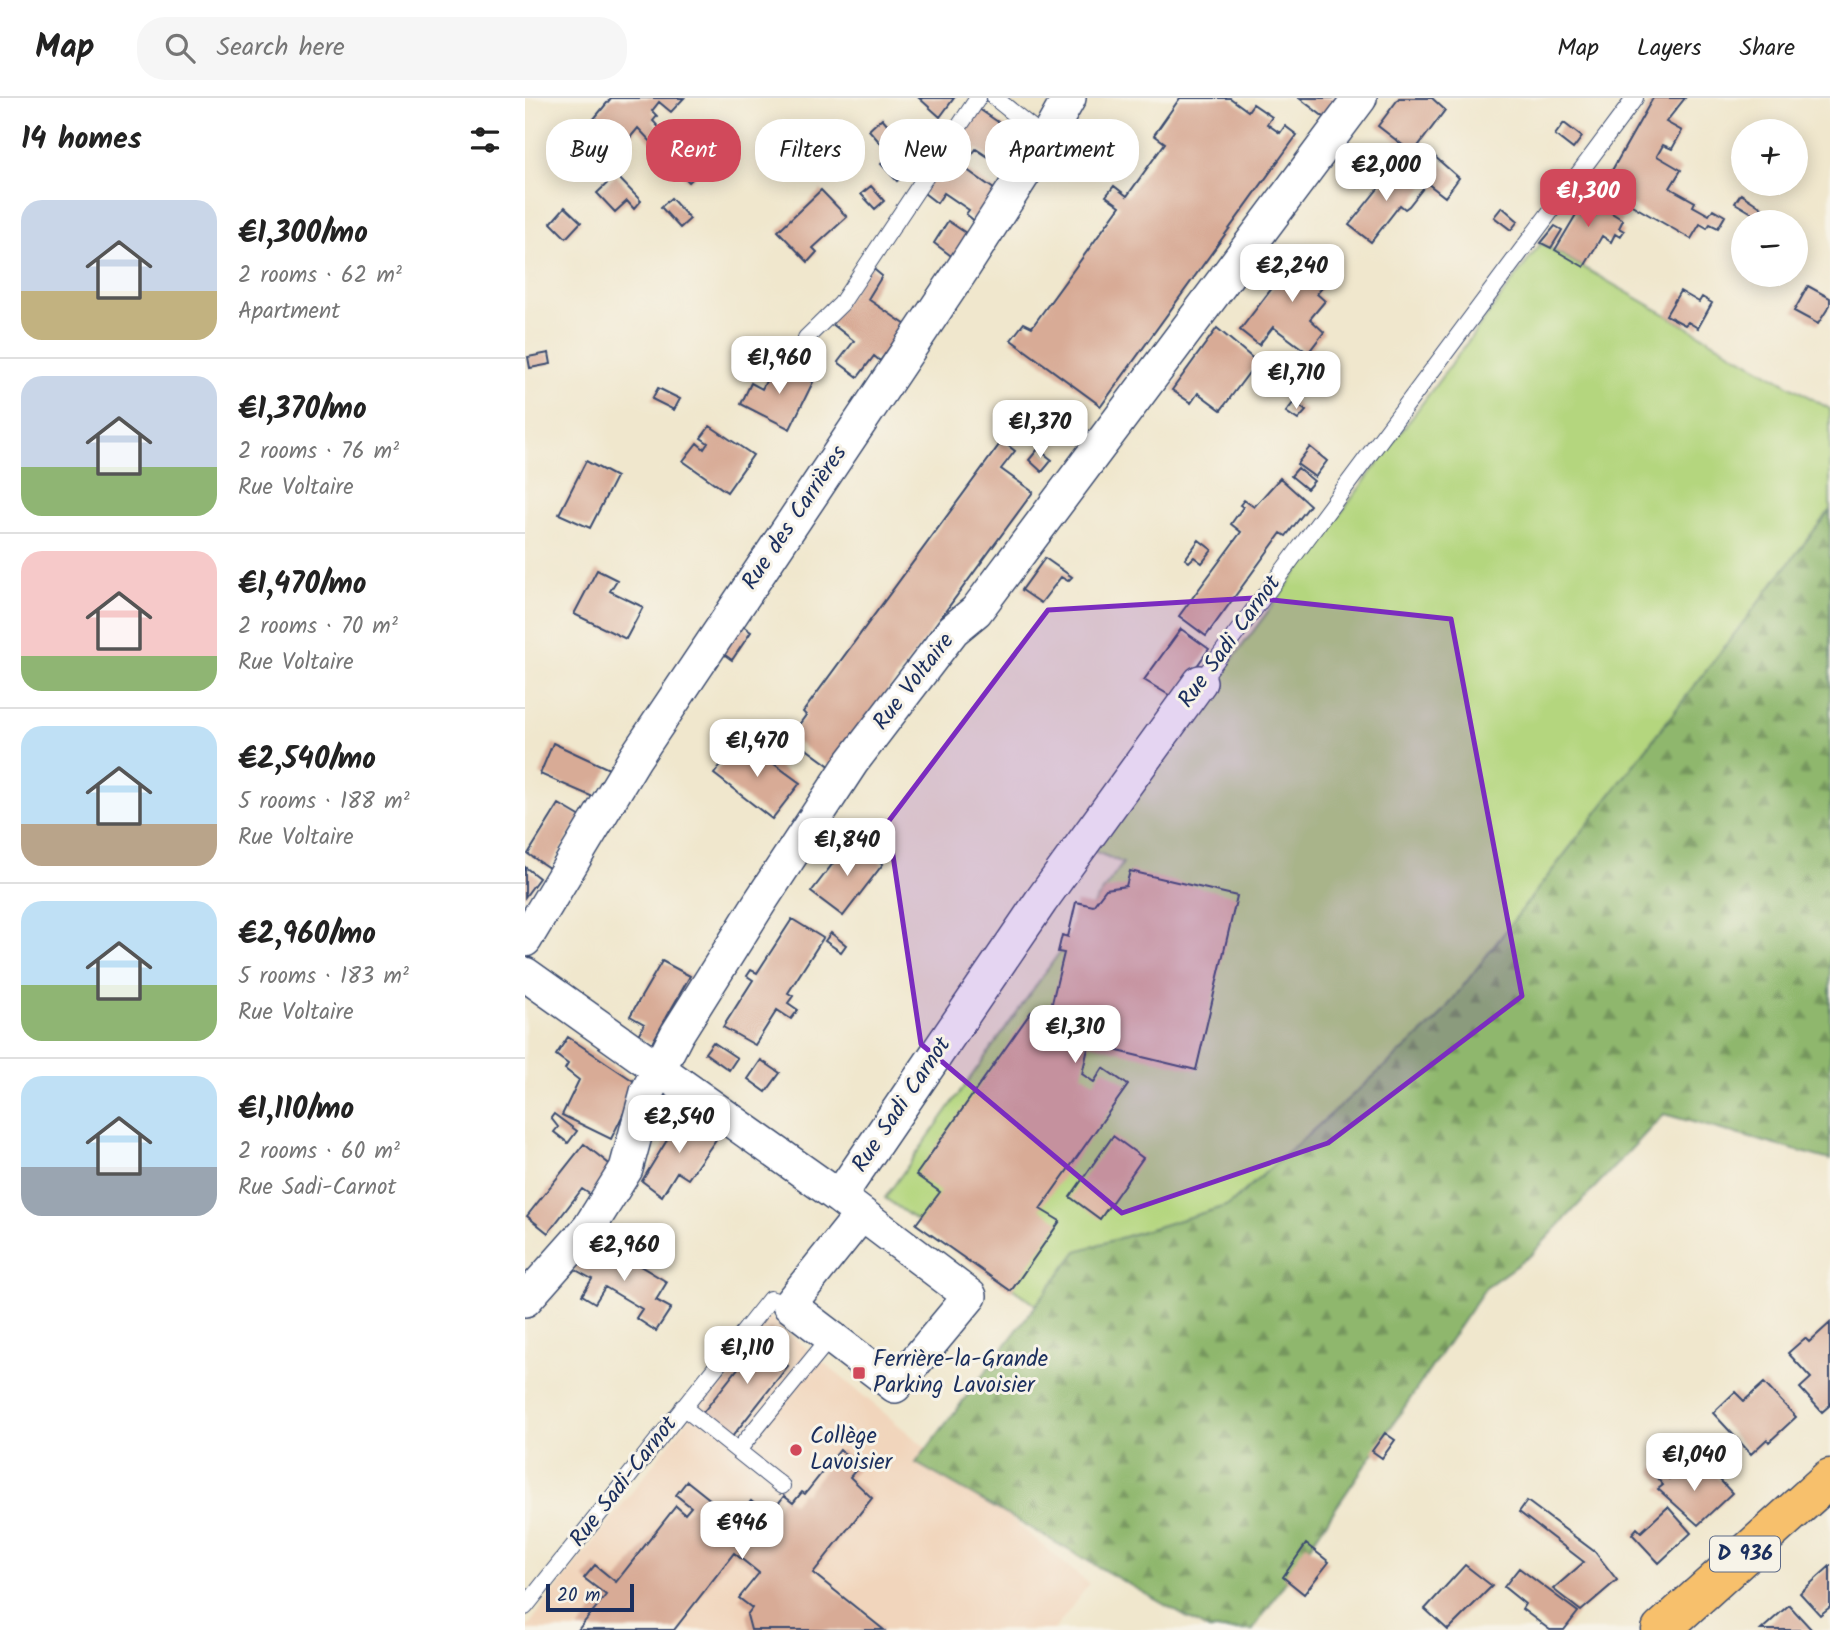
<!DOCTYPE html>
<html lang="en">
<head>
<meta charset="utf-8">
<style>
  body { margin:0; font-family:Kalam,sans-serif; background:#f6f6f6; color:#222; height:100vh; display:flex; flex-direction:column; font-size:26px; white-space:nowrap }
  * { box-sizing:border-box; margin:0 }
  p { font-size:23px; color:#767676 }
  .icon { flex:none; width:38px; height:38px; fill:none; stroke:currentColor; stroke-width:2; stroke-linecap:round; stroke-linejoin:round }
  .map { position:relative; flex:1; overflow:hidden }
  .details { display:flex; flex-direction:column; background:#fff; width:525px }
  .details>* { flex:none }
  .hud { position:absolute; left:21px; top:21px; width:665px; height:63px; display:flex; gap:14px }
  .tools { position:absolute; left:1206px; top:21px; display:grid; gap:14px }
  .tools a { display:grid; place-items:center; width:77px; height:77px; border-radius:50%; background:#fff; box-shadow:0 4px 18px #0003; font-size:35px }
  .scale { position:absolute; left:21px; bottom:18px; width:88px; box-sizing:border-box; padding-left:7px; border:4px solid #1b2f5e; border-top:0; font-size:19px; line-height:24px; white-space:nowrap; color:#1b2f5e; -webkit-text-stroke:5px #f7f3e8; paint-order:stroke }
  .price { position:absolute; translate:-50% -60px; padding:0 16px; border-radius:14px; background:#fff; color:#222; font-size:23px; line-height:46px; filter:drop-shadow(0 2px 4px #0008) }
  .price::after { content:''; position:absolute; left:50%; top:42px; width:21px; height:16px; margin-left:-10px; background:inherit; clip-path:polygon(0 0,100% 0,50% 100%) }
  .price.active { background:#d1495b; color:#fff }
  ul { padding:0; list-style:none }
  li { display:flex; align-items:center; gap:21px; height:175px; padding:0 21px }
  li+li { border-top:2px solid #e0e0e0 }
  li span { display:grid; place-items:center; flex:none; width:196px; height:140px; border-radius:21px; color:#555 }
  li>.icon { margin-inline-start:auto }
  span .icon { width:84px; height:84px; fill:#fffc; stroke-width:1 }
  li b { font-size:30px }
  h2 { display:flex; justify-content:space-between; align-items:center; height:84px; padding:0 21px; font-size:30px }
  .tag { padding:0 24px; border-radius:28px; background:#fff; box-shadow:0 4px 18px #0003; font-size:24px; line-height:63px }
  .tag.active { background:#d1495b; color:#fff }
  header { display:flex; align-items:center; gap:42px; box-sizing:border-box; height:98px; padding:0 35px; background:#fff; border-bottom:2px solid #e0e0e0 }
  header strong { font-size:33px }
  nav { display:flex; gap:38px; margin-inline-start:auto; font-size:24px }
  .search { width:490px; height:63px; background:#f6f6f6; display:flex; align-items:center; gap:18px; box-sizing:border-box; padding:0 24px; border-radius:28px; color:#767676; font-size:26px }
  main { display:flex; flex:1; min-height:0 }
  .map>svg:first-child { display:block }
  .built { fill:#f1d5bc }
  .grass { fill:#b4d67e; stroke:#68826e; stroke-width:2 }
  .forest { fill:url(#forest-firs); stroke:#557366; stroke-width:2 }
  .building { fill:#d8ab96 }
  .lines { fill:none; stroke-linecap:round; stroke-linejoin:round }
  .lane-casing { stroke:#3b4b6f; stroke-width:18 }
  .street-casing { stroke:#3b4b6f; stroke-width:36 }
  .primary-casing { stroke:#3b4b6f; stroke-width:41 }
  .lane { stroke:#fff; stroke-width:16 }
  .street { stroke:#fff; stroke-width:33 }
  .primary { stroke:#f7c06c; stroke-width:38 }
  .marked { fill:#7b2cbf; fill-opacity:0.2; stroke:#7b2cbf; stroke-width:5; stroke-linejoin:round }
  .poi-dot { fill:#d1495b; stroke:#f7f3e8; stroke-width:2.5 }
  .labels { text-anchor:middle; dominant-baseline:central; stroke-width:6; stroke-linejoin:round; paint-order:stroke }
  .shield { fill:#f7f3e8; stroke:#5d6a87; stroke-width:2 }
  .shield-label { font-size:21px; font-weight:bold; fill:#1b2f5e }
  .street-label { font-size:23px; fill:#1b2f5e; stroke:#f7f3e8 }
  .poi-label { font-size:23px; fill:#1b2f5e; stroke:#f7f3e8; text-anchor:start }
</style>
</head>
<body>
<header>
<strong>Map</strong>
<div class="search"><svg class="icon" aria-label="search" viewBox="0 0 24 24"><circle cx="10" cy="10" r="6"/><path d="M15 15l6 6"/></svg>Search here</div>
<nav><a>Map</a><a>Layers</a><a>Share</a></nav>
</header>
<main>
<section class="details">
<h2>14 homes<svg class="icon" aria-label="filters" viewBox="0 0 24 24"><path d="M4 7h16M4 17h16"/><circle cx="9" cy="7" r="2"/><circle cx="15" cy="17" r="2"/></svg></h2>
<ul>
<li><span style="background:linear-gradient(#c9d6e8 65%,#c2b280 0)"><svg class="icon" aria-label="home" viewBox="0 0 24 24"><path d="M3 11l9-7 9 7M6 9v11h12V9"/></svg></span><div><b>€1,300/mo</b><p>2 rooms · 62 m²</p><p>Apartment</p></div></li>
<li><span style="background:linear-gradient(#c9d6e8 65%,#8fb573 0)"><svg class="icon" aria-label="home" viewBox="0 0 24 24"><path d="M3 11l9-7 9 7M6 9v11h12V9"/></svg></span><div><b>€1,370/mo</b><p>2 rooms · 76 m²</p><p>Rue Voltaire</p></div></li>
<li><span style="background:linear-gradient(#f6c9c9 75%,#8fb573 0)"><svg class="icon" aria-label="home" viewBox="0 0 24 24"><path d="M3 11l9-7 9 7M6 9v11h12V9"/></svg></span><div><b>€1,470/mo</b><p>2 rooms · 70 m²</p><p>Rue Voltaire</p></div></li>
<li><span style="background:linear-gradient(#bfe0f5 70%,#b9a48a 0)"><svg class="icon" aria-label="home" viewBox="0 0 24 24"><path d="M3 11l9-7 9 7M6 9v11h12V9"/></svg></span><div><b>€2,540/mo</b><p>5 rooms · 188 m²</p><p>Rue Voltaire</p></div></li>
<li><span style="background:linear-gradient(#bfe0f5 60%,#8fb573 0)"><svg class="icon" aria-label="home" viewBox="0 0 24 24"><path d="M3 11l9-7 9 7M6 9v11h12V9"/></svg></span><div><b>€2,960/mo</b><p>5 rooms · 183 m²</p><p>Rue Voltaire</p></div></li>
<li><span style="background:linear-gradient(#bfe0f5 65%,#9aa5b1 0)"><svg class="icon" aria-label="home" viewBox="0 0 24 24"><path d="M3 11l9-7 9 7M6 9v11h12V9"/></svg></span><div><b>€1,110/mo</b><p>2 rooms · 60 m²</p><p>Rue Sadi-Carnot</p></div></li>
</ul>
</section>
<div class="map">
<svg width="1305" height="1532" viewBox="0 0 1305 1532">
  <defs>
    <pattern id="forest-firs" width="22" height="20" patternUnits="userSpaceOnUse" patternTransform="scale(1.75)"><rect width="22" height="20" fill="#8fb76d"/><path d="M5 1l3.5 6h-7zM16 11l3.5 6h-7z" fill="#74955d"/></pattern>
  </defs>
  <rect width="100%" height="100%" fill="#f7f3e8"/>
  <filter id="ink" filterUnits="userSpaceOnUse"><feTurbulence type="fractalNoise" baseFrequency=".0143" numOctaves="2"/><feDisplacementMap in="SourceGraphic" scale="14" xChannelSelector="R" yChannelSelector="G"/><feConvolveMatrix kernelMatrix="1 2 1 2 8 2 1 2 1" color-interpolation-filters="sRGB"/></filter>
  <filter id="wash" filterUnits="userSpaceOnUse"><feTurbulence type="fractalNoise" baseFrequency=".00686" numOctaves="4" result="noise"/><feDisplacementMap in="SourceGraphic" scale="28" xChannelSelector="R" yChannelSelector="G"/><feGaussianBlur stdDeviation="1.57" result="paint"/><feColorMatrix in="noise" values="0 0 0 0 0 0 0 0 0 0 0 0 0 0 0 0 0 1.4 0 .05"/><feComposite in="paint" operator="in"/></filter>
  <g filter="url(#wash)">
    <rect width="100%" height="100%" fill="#f0e7cd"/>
    <path class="built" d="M243 1218 564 1486 529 1532H0Z"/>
    <path class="grass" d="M1016 145 1305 311V412L912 922 704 1107 552 1153 511 1207 360 1100 598 765 566 752Z"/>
    <path class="forest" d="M1305 412V1062L1139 1016 1006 1157 961 1189 728 1532H684L391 1365 552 1153 704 1107 912 922Z"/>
    <g id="blocks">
      <path class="building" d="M86 0H159L146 14 134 4 127 13 132 18 128 23 175 74 164 84 113 30 98 48 68 22Z
        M394 0H429L415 19Z
        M655 0H705L723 13 728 6 747 19 742 26 755 35 760 28 772 37 576 308 486 242 499 225 507 229 595 108 581 98 589 88 602 98 640 45 629 37Z
        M774 0H819L803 22Z
        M874 0H907L920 12 888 55 853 28Z
        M1128 0H1160L1141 24 1157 33 1147 51 1138 47 1132 58 1156 72 1145 90 1170 104 1168 108 1184 117 1188 111 1200 118 1193 130 1185 126 1182 130 1175 126 1166 141 1077 90Z
        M454 11 501 43 486 74 451 51 438 69 473 94 452 125 441 116 444 112 419 95 412 105 395 92Z
        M357 20 377 43 364 55 344 32Z
        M1039 25 1057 39 1048 51 1030 37Z
        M364 58 380 76 372 83 356 66Z
        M909 58 934 80 920 99 884 71 890 64 899 71Z
        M872 67 899 89 884 108 880 111 875 107 846 144 824 127Z
        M91 77 116 103 109 111 102 103 90 114 72 95Z
        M346 88 359 103 350 111 336 96Z
        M1056 89 1064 94 1061 99 1098 122 1094 130 1099 133 1095 139 1090 136 1086 144 1077 138 1059 169 1030 152 1052 115 1042 110Z
        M296 92 322 119 288 150 292 154 283 164 253 133Z
        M1216 96 1237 110 1232 118 1210 105Z
        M146 100 165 121 155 130 136 109Z
        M40 109 56 124 41 140 26 125Z
        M977 109 993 123 986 132 969 119Z
        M423 123 444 137 429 160 409 145Z
        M1030 128 1037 132 1026 150 1016 145Z
        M777 151 808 176 792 196 800 203 785 221 799 234 783 255 748 229 734 247 715 232Z
        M345 168 357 178 343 201 381 227 355 263 349 258 333 279 313 264 329 243 306 225Z
        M1283 188 1305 200V207L1293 226 1269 213Z
        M1155 193 1174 204 1177 199 1187 205 1173 230 1163 224 1160 227 1141 217Z
        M692 230 732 264 696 312 673 295 666 305 647 292Z
        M24 255 26 266 5 270 3 259Z
        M250 266 288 284 265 331 216 306 226 285 237 291Z
        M133 290 155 301 149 312 127 301Z
        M769 304 781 313 773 322 761 314Z
        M185 328 228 357 202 394 158 363 172 345 179 351 183 345 176 340Z
        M477 343 490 353 476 371 508 394 306 669 265 639 281 617 278 614Z
        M785 349 802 363 790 379 772 366Z
        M513 351 527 362 517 374 504 362Z
        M61 363 91 379 65 430 34 416Z
        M773 370 789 383 782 391 766 378Z
        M755 380 785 407 761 438 756 435 681 538 654 518 716 434 706 426 718 409 715 407 719 402 729 409Z
        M674 442 687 452 677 465 669 459 664 464 660 461Z
        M520 460 547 479 543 483 536 479 516 505 497 492Z
        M72 472 92 482 85 493 118 509 101 541 49 516Z
        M215 526 226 534 207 562 196 554Z
        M656 531 684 551 649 600 619 582Z
        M215 641 275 685 247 721 189 676Z
        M28 645 84 671 68 699 15 676Z
        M34 706 56 719 24 770 3 756Z
        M326 742 358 766 318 818 286 794Z
        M0 769 14 780 0 799Z
        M605 773 712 798 671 972 564 946 557 976 569 984 578 970 603 987 515 1111 535 1123 486 1193 391 1126 415 1094 391 1077 506 914 522 925 539 855 533 854 537 837 543 839 551 804 568 808 581 791 601 788Z
        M267 821 298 840 263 895 268 898 263 905 273 912 266 921 252 912 230 947 198 929 228 882 222 878 226 872 232 875Z
        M306 835 321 847 316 854 300 843Z
        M137 863 165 878 127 945 113 937 119 926 105 918Z
        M43 939 113 986 86 1041 37 1017 54 982 40 971 43 966 31 957Z
        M188 944 212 960 204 972 180 955Z
        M236 962 255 975 241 994 223 981Z
        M29 1016 52 1033 43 1045 29 1034 33 1029 26 1020Z
        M158 1016 192 1040 163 1081 152 1074 137 1098 117 1083Z
        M588 1038 618 1060 575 1121 545 1099Z
        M59 1046 88 1069 66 1097 57 1091 23 1135 2 1118Z
        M75 1144 142 1184 131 1202 146 1210 131 1233 111 1220 117 1211 80 1189 70 1205 57 1197 67 1181 49 1171 60 1153 67 1157Z
        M1305 1225V1307L1297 1314 1275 1290 1286 1280 1263 1255 1280 1240 1284 1244Z
        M245 1230 260 1242 249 1256 263 1268 206 1340 176 1317Z
        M1239 1285 1271 1319 1244 1344 1242 1341 1226 1356 1188 1315 1210 1294 1219 1303Z
        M860 1335 870 1342 857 1360 847 1353Z
        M315 1352 335 1367 325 1379 347 1400 288 1475 359 1532H226L222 1517 227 1510 214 1500 234 1475 209 1455 149 1532H53L81 1497 59 1480 70 1467 91 1484 151 1408 160 1416 166 1409 151 1397 162 1383 211 1422 226 1403 244 1418 259 1398 268 1405 277 1394 280 1396Z
        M1132 1368 1144 1381 1155 1372 1167 1384 1183 1369 1207 1395 1173 1427 1133 1391 1138 1387 1126 1373Z
        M1002 1403 1070 1454 1092 1482 1056 1513 1028 1491 1059 1464 994 1414Z
        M1143 1409 1166 1435 1134 1465 1107 1436 1112 1430 1116 1434Z
        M781 1446 804 1464 779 1496 758 1479Z
        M940 1467 967 1488 923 1532 900 1511Z
        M1305 1468V1509L1295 1517 1275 1495Z
        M994 1470 1053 1514 1039 1532H1025L997 1511 1000 1506 979 1489Z
        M1264 1507 1287 1532H1236Z"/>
    </g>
  </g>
  <g filter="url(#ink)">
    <use href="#blocks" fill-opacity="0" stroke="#3b4b6f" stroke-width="2"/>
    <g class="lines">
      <g class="lane-casing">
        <path id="lane" d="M470 0 521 41
          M281 240 316 206 453 0
          M675 584 1110 0
          M158 1309 257 1388
          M214 1351 304 1241
          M0 1509 245 1201 264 1207"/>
      </g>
      <g class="street-casing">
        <path id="street" d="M0 842 110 660 437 172 521 41 544 0
          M0 876 314 1099 445 1198 370 1288 264 1207 336 1117
          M314 1099 516 803 675 584
          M0 1202 64 1130 101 1071 122 994 152 936 235 804 327 664 428 532 451 513 835 0"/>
      </g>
      <g class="primary-casing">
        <path id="primary" d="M1136 1532 1305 1380"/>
      </g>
      <use href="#lane" class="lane"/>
      <use href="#street" class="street"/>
      <use href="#primary" class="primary"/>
    </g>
  </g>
  <path class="marked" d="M729 500 926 521 997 898 803 1045 597 1115 396 946 363 724 523 512Z"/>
  <g class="poi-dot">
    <rect x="327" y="1268" width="14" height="14" rx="3.5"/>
    <circle cx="271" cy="1352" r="7"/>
  </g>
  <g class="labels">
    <rect class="shield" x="1185" y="1438.5" width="70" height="35" rx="5"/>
    <g class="shield-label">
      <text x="1220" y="1456">D 936</text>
    </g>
    <g class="street-label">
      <text transform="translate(270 420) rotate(-56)">Rue des Carrières</text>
      <text transform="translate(705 544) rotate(-54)">Rue Sadi Carnot</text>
      <text transform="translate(389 584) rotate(-52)">Rue Voltaire</text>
      <text transform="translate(377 1007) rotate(-56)">Rue Sadi Carnot</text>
      <text transform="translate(99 1384) rotate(-52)">Rue Sadi-Carnot</text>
    </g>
    <g class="poi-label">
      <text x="348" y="1262">Ferrière-la-Grande<tspan x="348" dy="26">Parking Lavoisier</tspan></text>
      <text x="285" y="1339">Collège<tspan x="285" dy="26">Lavoisier</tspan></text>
    </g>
  </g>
</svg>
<div class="tools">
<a>+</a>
<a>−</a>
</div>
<div class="scale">20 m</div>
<b class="price" style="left:861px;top:105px">€2,000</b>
<b class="price active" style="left:1063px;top:131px">€1,300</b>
<b class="price" style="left:767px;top:206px">€2,240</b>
<b class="price" style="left:254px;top:298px">€1,960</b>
<b class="price" style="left:771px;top:313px">€1,710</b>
<b class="price" style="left:515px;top:362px">€1,370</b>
<b class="price" style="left:232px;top:681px">€1,470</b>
<b class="price" style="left:322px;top:780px">€1,840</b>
<b class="price" style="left:550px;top:967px">€1,310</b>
<b class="price" style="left:154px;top:1057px">€2,540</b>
<b class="price" style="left:99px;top:1185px">€2,960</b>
<b class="price" style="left:222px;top:1288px">€1,110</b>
<b class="price" style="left:1169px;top:1395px">€1,040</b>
<b class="price" style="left:217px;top:1463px">€946</b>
<div class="hud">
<a class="tag">Buy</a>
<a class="tag active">Rent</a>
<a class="tag">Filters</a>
<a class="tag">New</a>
<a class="tag">Apartment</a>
</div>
</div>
</main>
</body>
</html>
